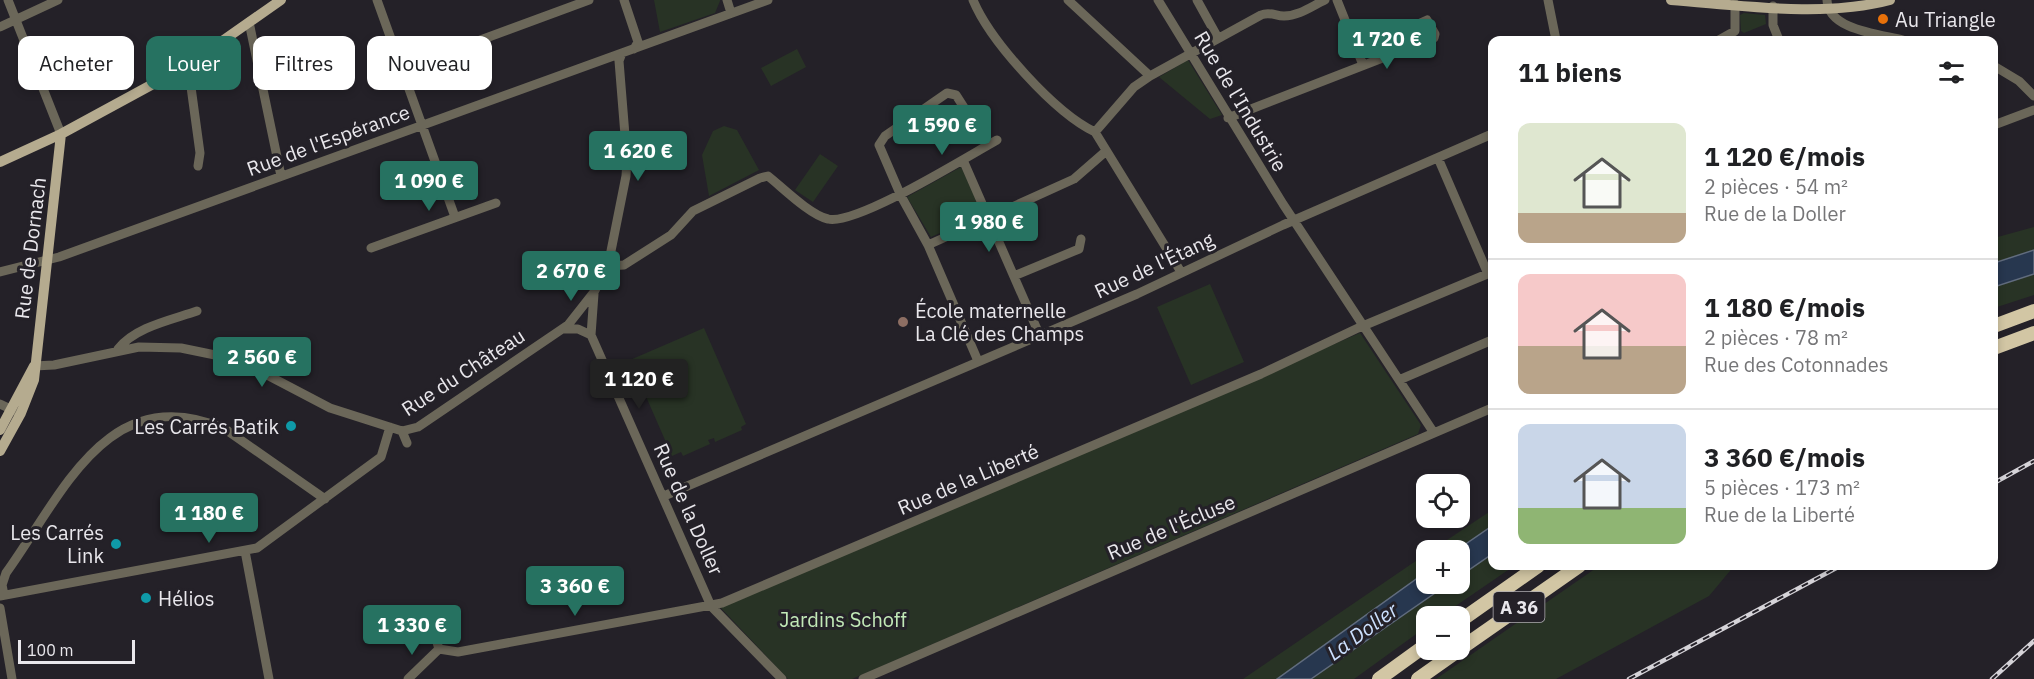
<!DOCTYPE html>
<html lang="fr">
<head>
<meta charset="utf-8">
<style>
  body { margin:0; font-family:"IBM Plex Sans",sans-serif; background:#f2f2f2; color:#202124; height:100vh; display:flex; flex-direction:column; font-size:22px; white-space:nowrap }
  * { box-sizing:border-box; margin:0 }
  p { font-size:20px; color:#757577 }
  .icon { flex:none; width:33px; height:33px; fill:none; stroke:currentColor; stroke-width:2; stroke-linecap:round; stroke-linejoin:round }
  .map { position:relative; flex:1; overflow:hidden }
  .panel { position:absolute; left:1488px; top:36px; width:510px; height:534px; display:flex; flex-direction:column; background:#fff; border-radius:12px; box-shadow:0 3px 9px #0003 }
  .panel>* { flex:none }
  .top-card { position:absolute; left:18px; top:36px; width:570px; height:54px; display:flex; gap:12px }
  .buttons { position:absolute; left:1416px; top:474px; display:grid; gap:12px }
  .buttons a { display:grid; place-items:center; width:54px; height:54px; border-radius:12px; background:#fff; box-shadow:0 3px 9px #0003; font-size:30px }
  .scale { position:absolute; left:18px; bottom:15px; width:117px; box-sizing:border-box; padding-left:6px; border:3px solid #e9e7ec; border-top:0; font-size:16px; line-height:21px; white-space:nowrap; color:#e9e7ec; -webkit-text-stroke:4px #242128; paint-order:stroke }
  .price { position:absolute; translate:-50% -51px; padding:0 14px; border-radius:6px; background:#267261; color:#fff; font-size:20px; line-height:39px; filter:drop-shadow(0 2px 3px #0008) }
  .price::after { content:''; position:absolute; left:50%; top:36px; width:18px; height:14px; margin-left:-9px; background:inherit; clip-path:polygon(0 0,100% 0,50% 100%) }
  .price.selected { background:#222; color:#fff }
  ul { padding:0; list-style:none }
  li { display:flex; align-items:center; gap:18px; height:150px; padding:0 30px }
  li+li { border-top:2px solid #e0e0e0 }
  li span { display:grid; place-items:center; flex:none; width:168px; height:120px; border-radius:12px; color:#555 }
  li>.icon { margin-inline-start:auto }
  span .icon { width:72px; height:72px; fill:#fffc; stroke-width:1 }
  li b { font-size:26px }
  h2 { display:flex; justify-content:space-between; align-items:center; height:72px; padding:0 30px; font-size:26px }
  .chip { padding:0 21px; border-radius:12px; background:#fff; box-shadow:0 3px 9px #0003; font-size:21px; line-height:54px }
  .chip.selected { background:#267261; color:#fff }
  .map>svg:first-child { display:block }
  .green { fill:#283325 }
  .water { fill:#27374f; stroke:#616c7e; stroke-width:1.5 }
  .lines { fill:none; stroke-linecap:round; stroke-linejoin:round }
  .minor { stroke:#6b6759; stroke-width:9 }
  .major { stroke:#b5ab8f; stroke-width:10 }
  .highway { stroke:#d2c6a4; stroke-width:14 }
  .rail-casing { stroke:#d5d3d8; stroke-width:4.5 }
  .rail { stroke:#242128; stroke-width:2; stroke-dasharray:7; stroke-linecap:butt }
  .food-dot { fill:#e8710a; stroke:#242128; stroke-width:2 }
  .education-dot { fill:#8d6e63; stroke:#242128; stroke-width:2 }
  .culture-dot { fill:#0f9aa8; stroke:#242128; stroke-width:2 }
  .labels { text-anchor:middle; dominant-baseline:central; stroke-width:6; stroke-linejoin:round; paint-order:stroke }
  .shield { fill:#242128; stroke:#aeacb1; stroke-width:1.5 }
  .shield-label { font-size:18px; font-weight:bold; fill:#e9e7ec }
  .poi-label { font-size:20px; fill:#e9e7ec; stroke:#242128; text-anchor:start }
  .street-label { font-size:20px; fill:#e9e7ec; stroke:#242128 }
  .park-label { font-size:20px; fill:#c2e9b8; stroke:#242128 }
  .water-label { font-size:21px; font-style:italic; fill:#cbdffd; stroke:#242128 }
</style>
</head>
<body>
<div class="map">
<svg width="2034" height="679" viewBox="0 0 2034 679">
  <rect width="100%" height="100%" fill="#242128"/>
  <path class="green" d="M654 0H720V1L715 13 660 32Z
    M1744 13 1765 15 1766 24 1744 33 1741 31 1740 15Z
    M797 49 806 67 771 86 761 68Z
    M1188 60 1222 115 1210 119 1159 77Z
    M724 126 737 130 759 170 709 196 702 155 713 131Z
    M820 154 838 166 813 202 795 190Z
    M961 167 982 210 979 216 931 237 907 197Z
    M2034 227V250L1994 263V238Z
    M2034 274V295L1994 308V287Z
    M1210 284 1244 362 1191 385 1157 307Z
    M704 328 746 424 741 427 742 430 715 442 714 438 708 440 710 444 683 456 681 452 672 456 630 360Z
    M1360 333 1421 425 1418 434 852 679H788L720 607Z
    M1492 510V526L1457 550H1432Z
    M1426 554V572L1277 679H1243Z
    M1492 554V566H1514L1441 616H1426V627L1354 679H1311L1448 584H1460V576Z
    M1599 566H1734L1709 596 1556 679H1436Z"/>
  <path class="water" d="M2034 250V274L1994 287V263Z
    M1492 526V554L1460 576V550H1457Z
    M1426 572V584H1448L1311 679H1277Z"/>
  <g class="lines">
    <path class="minor" d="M8 0 61 134
      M377 0 455 217
      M624 0 638 42 634 49
      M727 0 731 13
      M973 0C990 41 1055 113 1095 132L1181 272
      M1068 0 1150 76
      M1158 0 1283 204 1434 433
      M1197 0 1218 38
      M1337 0 1363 65
      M1548 0 1556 40
      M1827 0C1828 30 1879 34 1903 40
      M1773 6V25L1779 40
      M249 22 281 176
      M0 27 58 0
      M1719 40 1735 31V4
      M188 65 200 153 198 166
      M1994 66 2019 81 2034 96
      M402 69 589 0
      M1228 118 1434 38 1435 34 1427 20 1409 28 1415 45
      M1994 125 2034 110
      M1095 132 1134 87 1150 76 1261 15C1270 11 1275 16 1284 16 1299 16 1312 6 1325 0
      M1438 158 1488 274
      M963 160 1040 336
      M928 245 1074 179 1105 152
      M371 248 496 203
      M608 266 624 265 671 235 693 211 760 178 768 176C783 188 810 215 828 219 856 226 968 156 997 140
      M0 272 59 257 768 0
      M1014 276 1079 249 1081 239
      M594 294 591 335 711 606 782 679
      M563 329H578L591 335
      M118 349C135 327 171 320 197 311
      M978 361 928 245 901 196 879 145 885 136 947 93 956 95 988 145
      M34 366 54 365 139 347 181 348 220 356 250 366 330 408 402 431 407 443
      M1399 380 1492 340
      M0 404 17 412
      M402 431 418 427 568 325 594 292 608 266 626 176 627 160 619 61 622 53
      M664 496 1137 294 1283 225 1492 134
      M245 551 269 679
      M4 595 2 585 6 573C62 496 107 378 225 429L325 499
      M0 596 257 548 381 457 390 427
      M0 608 12 679
      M439 649 458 652 722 603 1261 374 1358 328 1492 272
      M408 679 439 649 436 639
      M863 679 1492 408"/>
    <path class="major" d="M1671 0C1739 5 1824 18 1890 0
      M0 162 61 134 188 65 281 0
      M0 430 34 366
      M0 451 21 413 34 380 61 134"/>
    <path class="highway" d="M1994 326 2034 311
      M1994 348 2034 333
      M1460 621 1538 566
      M1460 649 1579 566
      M1379 679 1426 645
      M1418 679 1459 650"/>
    <g class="rail-casing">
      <path id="rail" d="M1994 483 2034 461
        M1629 679 1840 566
        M1992 679 2034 641"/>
    </g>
    <use href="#rail" class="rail"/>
  </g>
  <circle class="food-dot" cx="1883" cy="19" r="6"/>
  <circle class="education-dot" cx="903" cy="322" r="6"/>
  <g class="culture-dot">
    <circle cx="291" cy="426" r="6"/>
    <circle cx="116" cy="544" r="6"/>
    <circle cx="146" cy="598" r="6"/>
  </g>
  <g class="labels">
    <rect class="shield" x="1493.5" y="592" width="51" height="30" rx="4.5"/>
    <g class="shield-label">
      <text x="1519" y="607">A 36</text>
    </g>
    <g class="poi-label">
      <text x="1895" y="19">Au Triangle</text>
      <text x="915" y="310">École maternelle<tspan x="915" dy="23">La Clé des Champs</tspan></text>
      <text x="279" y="426" text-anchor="end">Les Carrés Batik</text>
      <text x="104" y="532" text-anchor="end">Les Carrés<tspan x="104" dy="23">Link</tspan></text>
      <text x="158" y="598">Hélios</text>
    </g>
    <g class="street-label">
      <text transform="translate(1241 101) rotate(59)">Rue de l'Industrie</text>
      <text transform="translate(328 140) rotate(-20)">Rue de l'Espérance</text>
      <text transform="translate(30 248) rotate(-83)">Rue de Dornach</text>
      <text transform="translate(1154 265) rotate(-25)">Rue de l'Étang</text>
      <text transform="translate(463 372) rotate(-33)">Rue du Château</text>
      <text transform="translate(968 479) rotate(-23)">Rue de la Liberté</text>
      <text transform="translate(689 509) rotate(66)">Rue de la Doller</text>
      <text transform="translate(1171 527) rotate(-23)">Rue de l'Écluse</text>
    </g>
    <g class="park-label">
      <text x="843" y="619">Jardins Schoff</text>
    </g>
    <g class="water-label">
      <text transform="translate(1362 631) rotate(-36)">La Doller</text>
    </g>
  </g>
</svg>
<div class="buttons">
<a><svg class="icon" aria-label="locate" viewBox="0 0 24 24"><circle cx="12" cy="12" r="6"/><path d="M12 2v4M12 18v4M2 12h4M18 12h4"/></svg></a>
<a>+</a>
<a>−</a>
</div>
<div class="scale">100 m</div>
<b class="price" style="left:1387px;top:70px">1 720 €</b>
<b class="price" style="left:942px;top:156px">1 590 €</b>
<b class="price" style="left:638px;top:182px">1 620 €</b>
<b class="price" style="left:429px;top:212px">1 090 €</b>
<b class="price" style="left:989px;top:253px">1 980 €</b>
<b class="price" style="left:571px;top:302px">2 670 €</b>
<b class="price" style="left:262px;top:388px">2 560 €</b>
<b class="price selected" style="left:639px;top:410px">1 120 €</b>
<b class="price" style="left:209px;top:544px">1 180 €</b>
<b class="price" style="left:575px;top:617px">3 360 €</b>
<b class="price" style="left:412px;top:656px">1 330 €</b>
<div class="top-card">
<a class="chip">Acheter</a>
<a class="chip selected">Louer</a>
<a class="chip">Filtres</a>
<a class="chip">Nouveau</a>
</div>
<section class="panel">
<h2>11 biens<svg class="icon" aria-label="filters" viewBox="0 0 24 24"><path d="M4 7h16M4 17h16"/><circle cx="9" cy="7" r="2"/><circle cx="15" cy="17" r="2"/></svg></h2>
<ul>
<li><span style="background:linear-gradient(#dfe7d0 75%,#b9a48a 0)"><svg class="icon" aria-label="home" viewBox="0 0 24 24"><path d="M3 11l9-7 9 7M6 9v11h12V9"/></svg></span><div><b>1 120 €/mois</b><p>2 pièces · 54 m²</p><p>Rue de la Doller</p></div></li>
<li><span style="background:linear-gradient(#f6c9c9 60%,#b9a48a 0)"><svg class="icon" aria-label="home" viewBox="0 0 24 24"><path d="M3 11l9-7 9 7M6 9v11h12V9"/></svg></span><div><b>1 180 €/mois</b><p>2 pièces · 78 m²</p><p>Rue des Cotonnades</p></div></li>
<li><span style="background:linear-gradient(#c9d6e8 70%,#8fb573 0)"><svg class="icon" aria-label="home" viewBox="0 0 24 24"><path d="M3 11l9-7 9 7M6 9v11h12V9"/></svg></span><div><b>3 360 €/mois</b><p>5 pièces · 173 m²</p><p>Rue de la Liberté</p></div></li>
</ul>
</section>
</div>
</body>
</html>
